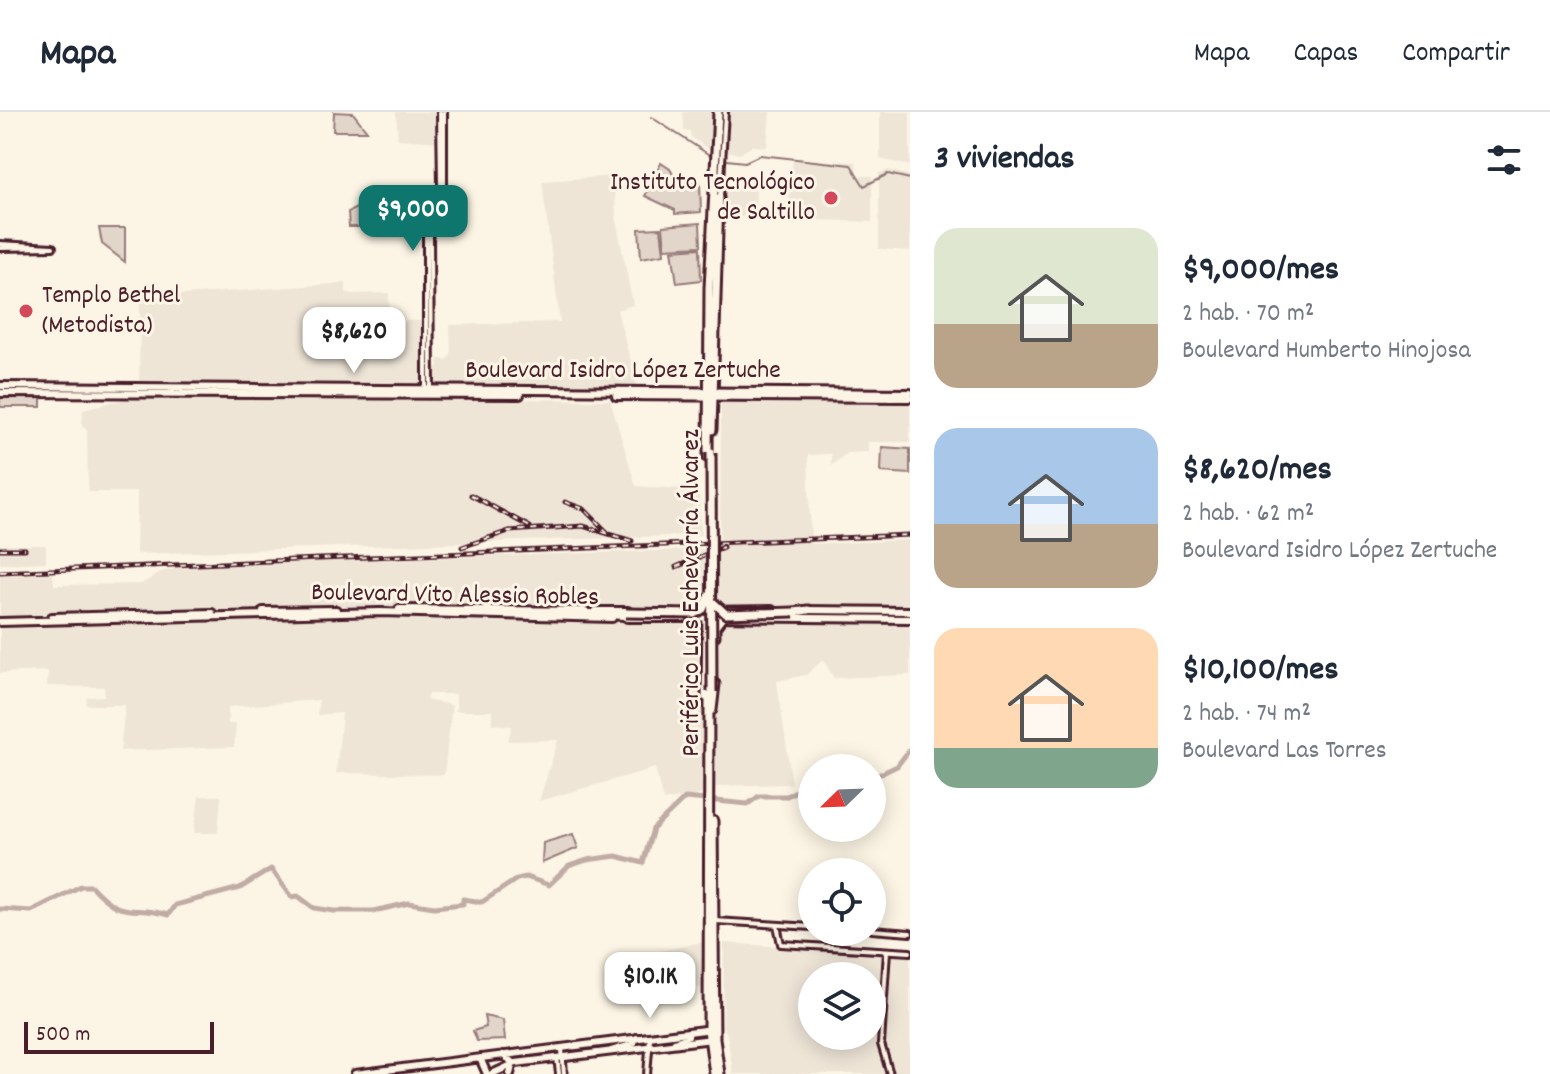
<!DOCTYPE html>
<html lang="es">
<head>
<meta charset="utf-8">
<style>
  body { margin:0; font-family:Dekko,sans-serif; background:#f6f6f7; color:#1f2937; height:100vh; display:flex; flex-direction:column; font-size:30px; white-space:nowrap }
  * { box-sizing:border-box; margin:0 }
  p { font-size:26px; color:#747a83 }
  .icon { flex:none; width:44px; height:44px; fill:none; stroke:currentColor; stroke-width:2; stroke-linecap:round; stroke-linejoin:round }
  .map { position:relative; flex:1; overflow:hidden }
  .sheet { display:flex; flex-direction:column; background:#fff; width:640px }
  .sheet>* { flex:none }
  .needle { width:52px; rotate:247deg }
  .tools { position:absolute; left:798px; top:642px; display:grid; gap:16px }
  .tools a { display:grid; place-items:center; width:88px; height:88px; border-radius:50%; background:#fff; box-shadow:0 4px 20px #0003; font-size:40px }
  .scale { position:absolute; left:24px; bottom:20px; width:190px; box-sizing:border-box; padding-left:8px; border:4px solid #4a1f2b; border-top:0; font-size:22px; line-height:28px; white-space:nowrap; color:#4a1f2b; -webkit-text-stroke:6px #fcf5e5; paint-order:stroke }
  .price { position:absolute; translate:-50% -68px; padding:0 18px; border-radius:16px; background:#fff; color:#222; font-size:26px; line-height:52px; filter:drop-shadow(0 2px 4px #0008) }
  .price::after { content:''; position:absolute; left:50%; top:48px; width:24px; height:18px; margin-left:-12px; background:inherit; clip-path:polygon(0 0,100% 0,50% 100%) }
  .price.selected { background:#0f766e; color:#fff }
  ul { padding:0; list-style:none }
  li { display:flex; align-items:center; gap:24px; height:200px; padding:0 24px }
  li span { display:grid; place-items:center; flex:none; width:224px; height:160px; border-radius:24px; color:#555 }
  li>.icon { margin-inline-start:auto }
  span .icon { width:96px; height:96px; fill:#fffc; stroke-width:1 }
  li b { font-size:34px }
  h2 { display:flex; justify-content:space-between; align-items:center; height:96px; padding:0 24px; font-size:34px }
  header { display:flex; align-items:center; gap:48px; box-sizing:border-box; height:112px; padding:0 40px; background:#fff; border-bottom:2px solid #e0e1e3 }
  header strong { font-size:38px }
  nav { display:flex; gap:44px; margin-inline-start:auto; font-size:28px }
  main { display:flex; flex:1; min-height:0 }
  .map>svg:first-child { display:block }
  .built { fill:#eee5d7; fill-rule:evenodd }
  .green { fill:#e2d5ca; stroke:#967a7a; stroke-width:2 }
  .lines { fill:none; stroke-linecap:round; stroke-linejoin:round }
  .stream { stroke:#917474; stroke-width:2 }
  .river { stroke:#c0aca5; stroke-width:5 }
  .minor-casing { stroke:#4a1f2b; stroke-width:10 }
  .major-casing { stroke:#4a1f2b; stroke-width:12 }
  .highway-casing { stroke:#4a1f2b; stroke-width:13 }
  .minor { stroke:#fcf5e5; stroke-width:4 }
  .major { stroke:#fcf5e5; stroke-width:6 }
  .highway { stroke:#fcf5e5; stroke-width:7 }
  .rail-casing { stroke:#4a1f2b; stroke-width:5 }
  .rail { stroke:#fcf5e5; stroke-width:2; stroke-dasharray:6; stroke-linecap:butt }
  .highway-bridge-casing { stroke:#4a1f2b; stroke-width:13; stroke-linecap:butt }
  .highway-bridge { stroke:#fcf5e5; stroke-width:7 }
  .poi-dot { fill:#d1495b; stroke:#fcf5e5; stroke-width:3 }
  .labels { text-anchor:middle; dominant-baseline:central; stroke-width:6; stroke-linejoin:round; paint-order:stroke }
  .poi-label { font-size:26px; fill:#4a1f2b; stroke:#fcf5e5; text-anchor:end }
  .street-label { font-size:26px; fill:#4a1f2b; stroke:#fcf5e5 }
</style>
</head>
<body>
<header>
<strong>Mapa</strong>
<nav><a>Mapa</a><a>Capas</a><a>Compartir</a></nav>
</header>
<main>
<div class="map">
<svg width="910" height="962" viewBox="0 0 910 962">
  <rect width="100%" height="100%" fill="#fcf5e5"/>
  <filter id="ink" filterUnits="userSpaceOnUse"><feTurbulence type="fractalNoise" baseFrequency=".0125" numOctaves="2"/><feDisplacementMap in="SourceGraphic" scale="16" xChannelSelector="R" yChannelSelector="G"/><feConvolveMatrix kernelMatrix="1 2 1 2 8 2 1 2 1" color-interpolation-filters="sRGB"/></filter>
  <g filter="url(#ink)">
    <path class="built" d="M396 0H438L439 30 398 27Z
      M683 0H713L712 34 708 37 691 25 690 19H684Z
      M728 0H770L767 35 752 34 740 42 726 39Z
      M880 0H910V54L880 47Z
      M793 48 856 50 857 64H872V110L787 107Z
      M889 58 910 64V139L879 137V61Z
      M613 64 617 112 633 193 617 198 638 277 139 274 140 186 346 171V180L352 182 389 181 390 208 424 209 425 255H439L438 247 446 248 451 243 450 213 560 210 542 69Z
      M724 77 756 78 755 105H723Z
      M137 284 610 288 636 374 699 378 701 423 136 442 137 380H88L87 317 82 315 83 297Z
      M724 289 910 291V330H868V340L847 341 831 354V342L808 343 811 432 910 428V563L834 566 823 548 806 563 777 569 792 672 722 674 706 677 704 682 663 689 655 656 539 689 558 628 508 629 512 614 492 612V599H456V582H428L426 588 452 593 444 663 336 661 342 601 317 603 319 588 228 595V612H236L234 635 120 639 125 593H86L87 585 104 584V575L47 574 48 559 0 561V463L53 461 54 473 141 472 161 460 189 453 720 437 721 292Z
      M0 433H46V450L0 452Z
      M199 684H221L218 721H194Z
      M706 829V876L678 875 677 889 652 888 648 896 643 894 640 876 628 878 621 848Z
      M724 831 910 843V962H733L727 922 723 915ZM812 864H872V924H812Z"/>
    <path class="green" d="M334 0 353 1 367 19H333Z
      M661 51 670 57 678 71 700 70 701 100 675 102V98L645 84Z
      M371 89 372 115H349L348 100Z
      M403 102H428L426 122 404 123Z
      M700 111 701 134 665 136 663 114Z
      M99 116H125V150L102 132Z
      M661 116 664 142 641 146 639 117Z
      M700 136 701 168 677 171 672 138Z
      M0 282 41 285V295H0Z
      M882 335 910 337V362L881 360Z
      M573 722 578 736 542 751 543 731Z
      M484 904 503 908 505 928 477 929 473 919 486 915Z"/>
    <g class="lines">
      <path class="stream" d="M651 5 711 44
        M727 48 745 50 760 43 851 53 864 74 888 62 910 67"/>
      <path class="river" d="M872 666 897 654 910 637
        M0 797 31 799 81 774H91C124 810 130 792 168 803L175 793 240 776 271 757 292 785 298 784 314 796 334 799H374L409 791 434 795 463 792V787L482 790 517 767 526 765 549 773 569 754 587 748 616 744 643 751 653 717 685 686 748 692 759 684H787L812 670"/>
      <g class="minor-casing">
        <path id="minor" d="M720 85 725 0
          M0 132 53 135
          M0 136 53 135
          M431 277 430 124 444 74V0
          M426 279V124L441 74 440 0
          M715 809 812 815
          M777 813 781 832 910 840
          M872 818 910 821
          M887 839 881 932 890 962
          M674 929 689 924 690 919
          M562 937 564 962
          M611 938 635 931 637 925
          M557 945 559 962
          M647 962 650 926"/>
      </g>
      <g class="major-casing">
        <path id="major" d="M0 274 910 281
          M0 281 520 283
          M616 284 910 286
          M399 497 584 499
          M803 498 910 499
          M263 499 336 498
          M595 499H628
          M699 499 772 498
          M52 505 212 501
          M707 505 910 507
          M627 506H692
          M0 510 380 500 612 506
          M503 943 513 951 510 962
          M480 946 487 962
          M355 962 712 917
          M492 962 516 951 712 927"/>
      </g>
      <g class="highway-casing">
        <path id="highway" d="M712 318 719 86
          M708 346 709 176 718 0
          M794 500 808 498
          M581 501 633 504
          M689 505H707L721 498
          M715 524V515L721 507
          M709 580 708 917 714 962
          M706 585 707 505
          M712 598 715 572
          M713 709 715 927 720 962"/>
      </g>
      <use href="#minor" class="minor"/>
      <use href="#major" class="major"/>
      <use href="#highway" class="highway"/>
      <g class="rail-casing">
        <path id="rail" d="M471 383 530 415
          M565 390 584 397 607 420
          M462 435 509 419 583 414 632 429
          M0 437H25
          M676 455 723 435
          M0 460 910 423"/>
      </g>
      <use href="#rail" class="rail"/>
      <g class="highway-bridge-casing">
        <path id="highway-bridge" d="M711 340 712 580
          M714 491 726 502 794 500
          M626 501 695 502 703 497 709 483"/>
      </g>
      <use href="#highway-bridge" class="highway-bridge"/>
    </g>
  </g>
  <g class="poi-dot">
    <circle cx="831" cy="86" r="8"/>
    <circle cx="26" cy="199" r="8"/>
  </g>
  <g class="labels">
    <g class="poi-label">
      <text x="815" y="71">Instituto Tecnológico<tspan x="815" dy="30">de Saltillo</tspan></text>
      <text x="42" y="184" text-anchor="start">Templo Bethel<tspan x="42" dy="30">(Metodista)</tspan></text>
    </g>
    <g class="street-label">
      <text x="623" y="259">Boulevard Isidro López Zertuche</text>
      <text transform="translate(692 481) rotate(-90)">Periférico Luis Echeverría Álvarez</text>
      <text transform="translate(455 484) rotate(1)">Boulevard Vito Alessio Robles</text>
    </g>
  </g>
</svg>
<div class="tools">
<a><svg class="needle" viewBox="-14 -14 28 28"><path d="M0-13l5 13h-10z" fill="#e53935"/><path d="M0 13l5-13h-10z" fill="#747a83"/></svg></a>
<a><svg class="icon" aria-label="locate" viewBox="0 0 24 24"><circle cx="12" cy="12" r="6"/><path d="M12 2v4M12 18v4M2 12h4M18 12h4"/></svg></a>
<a><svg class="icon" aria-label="layers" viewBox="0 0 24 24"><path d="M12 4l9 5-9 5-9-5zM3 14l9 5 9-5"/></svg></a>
</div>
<div class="scale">500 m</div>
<b class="price selected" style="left:413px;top:141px">$9,000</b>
<b class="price" style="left:354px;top:263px">$8,620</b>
<b class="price" style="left:650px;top:908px">$10.1K</b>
</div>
<section class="sheet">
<h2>3 viviendas<svg class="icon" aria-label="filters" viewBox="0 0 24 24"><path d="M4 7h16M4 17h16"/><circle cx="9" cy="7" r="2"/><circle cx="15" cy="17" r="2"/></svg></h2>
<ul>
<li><span style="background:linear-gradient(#dfe7d0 60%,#b9a48a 0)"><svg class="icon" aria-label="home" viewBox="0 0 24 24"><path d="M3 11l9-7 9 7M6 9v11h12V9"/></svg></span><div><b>$9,000/mes</b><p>2 hab. · 70 m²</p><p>Boulevard Humberto Hinojosa</p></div></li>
<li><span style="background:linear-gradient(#a9c7e8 60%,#b9a48a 0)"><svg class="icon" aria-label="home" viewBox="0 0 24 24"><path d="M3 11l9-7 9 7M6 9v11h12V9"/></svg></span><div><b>$8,620/mes</b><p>2 hab. · 62 m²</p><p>Boulevard Isidro López Zertuche</p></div></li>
<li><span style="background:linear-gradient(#ffd9b3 75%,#7fa58c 0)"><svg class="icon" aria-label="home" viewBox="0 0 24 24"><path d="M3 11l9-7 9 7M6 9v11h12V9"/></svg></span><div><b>$10,100/mes</b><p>2 hab. · 74 m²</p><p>Boulevard Las Torres</p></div></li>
</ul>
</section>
</main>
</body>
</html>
